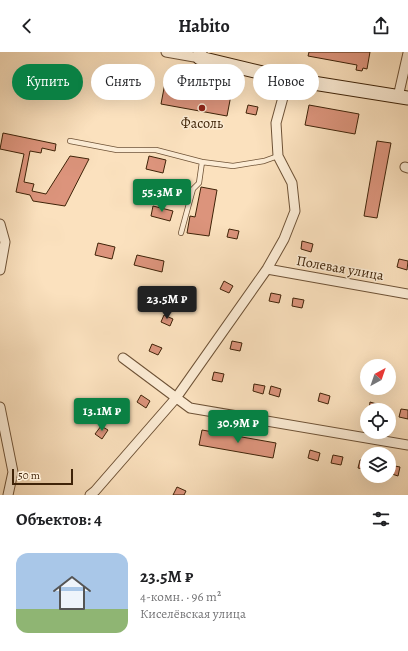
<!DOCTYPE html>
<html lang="ru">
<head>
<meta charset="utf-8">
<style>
  body { margin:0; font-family:Alegreya,serif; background:#f6f6f6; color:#202124; height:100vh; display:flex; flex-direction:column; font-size:15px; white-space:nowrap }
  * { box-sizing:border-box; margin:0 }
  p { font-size:13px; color:#757577 }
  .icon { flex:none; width:22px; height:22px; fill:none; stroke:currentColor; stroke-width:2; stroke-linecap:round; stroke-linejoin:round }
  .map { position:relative; height:443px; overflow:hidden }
  .sheet { display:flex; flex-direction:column; background:#fff; flex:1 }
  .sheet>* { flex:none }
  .banner { position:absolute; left:12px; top:12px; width:384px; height:36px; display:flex; gap:8px }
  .needle { width:26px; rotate:40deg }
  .tools { position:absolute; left:360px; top:307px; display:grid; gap:8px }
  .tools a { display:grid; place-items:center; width:36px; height:36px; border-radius:50%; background:#fff; box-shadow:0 4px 16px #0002; font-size:20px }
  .scale { position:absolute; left:12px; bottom:10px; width:61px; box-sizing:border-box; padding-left:4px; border:2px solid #3f2308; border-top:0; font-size:11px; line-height:14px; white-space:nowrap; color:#3f2308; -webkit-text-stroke:3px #fcecd5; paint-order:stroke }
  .price { position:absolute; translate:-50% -34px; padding:0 9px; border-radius:4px; background:#0b8043; color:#fff; font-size:13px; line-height:26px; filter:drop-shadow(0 1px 2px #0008) }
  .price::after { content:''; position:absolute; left:50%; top:24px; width:12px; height:9px; margin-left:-6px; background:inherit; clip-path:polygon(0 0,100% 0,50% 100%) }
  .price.active { background:#222; color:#fff }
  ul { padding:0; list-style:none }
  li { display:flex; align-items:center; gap:12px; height:100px; padding:0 16px }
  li+li { border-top:1px solid #e0e0e0 }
  li span { display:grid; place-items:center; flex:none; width:112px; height:80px; border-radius:12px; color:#555 }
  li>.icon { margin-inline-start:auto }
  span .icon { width:48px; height:48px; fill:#fffc; stroke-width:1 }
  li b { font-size:17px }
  h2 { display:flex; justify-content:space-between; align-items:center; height:48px; padding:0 16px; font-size:17px }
  .pill { padding:0 14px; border-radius:18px; background:#fff; box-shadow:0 4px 16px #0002; font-size:14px; line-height:36px }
  .pill.active { background:#0b8043; color:#fff }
  header { display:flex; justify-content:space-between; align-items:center; height:52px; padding:0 16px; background:#fff; font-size:18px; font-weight:700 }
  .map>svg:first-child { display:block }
  .building { fill:#dc947c; stroke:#3f2308 }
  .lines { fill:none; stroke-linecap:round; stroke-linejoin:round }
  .service-casing { stroke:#6e5236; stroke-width:6 }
  .minor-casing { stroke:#6e5236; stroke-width:11 }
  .secondary-casing { stroke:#3f2308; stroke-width:15 }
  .service { stroke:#fcecd5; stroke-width:4.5 }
  .minor { stroke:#fcecd5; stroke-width:9 }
  .secondary { stroke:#fcecd5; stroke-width:13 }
  .poi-dot { fill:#8f2418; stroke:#fcecd5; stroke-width:1.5 }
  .labels { text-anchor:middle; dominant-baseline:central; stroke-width:3; stroke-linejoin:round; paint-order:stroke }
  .poi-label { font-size:14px; fill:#3f2308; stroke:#fcecd5 }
  .street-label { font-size:14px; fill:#3f2308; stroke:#fcecd5 }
</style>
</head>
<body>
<header><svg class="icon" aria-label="back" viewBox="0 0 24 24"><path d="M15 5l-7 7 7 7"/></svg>Habito<svg class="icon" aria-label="share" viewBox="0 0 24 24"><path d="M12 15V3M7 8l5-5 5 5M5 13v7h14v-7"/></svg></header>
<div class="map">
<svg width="408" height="443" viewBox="0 0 408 443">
  <rect width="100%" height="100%" fill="#fbe1be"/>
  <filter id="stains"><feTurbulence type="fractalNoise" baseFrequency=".005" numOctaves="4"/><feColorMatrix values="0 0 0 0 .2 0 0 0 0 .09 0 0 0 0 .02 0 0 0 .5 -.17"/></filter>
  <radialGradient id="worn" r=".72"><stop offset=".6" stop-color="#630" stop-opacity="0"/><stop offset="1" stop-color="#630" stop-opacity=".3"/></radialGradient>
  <path class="building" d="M309 0H370L367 17 363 16 362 19 356 18 357 13 308 4Z
    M165 31 231 43 227 64 161 52Z
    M248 53 258 55 256 63 246 61Z
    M309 53 359 62 355 82 305 73Z
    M3 81 56 92 55 99 42 96 41 101 30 99 24 130 34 132 32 139 46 142 70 104 89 107 65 154 33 149 30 143 16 140 24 102 0 97Z
    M377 89 391 91 377 166 364 164Z
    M149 104 166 108 163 121 146 117Z
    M201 135 217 138 209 184 187 181 190 164 195 165Z
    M153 154 173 159 170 169 151 164Z
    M229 177 239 179 237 187 227 185Z
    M302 189 313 192 311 200 301 197Z
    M98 191 115 195 112 207 95 203Z
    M137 203 164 209 162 220 134 213Z
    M399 207 408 209 407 218 397 215Z
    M224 229 233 234 229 241 220 237Z
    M271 241 281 243 279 251 269 249Z
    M293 246 304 248 302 256 292 254Z
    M164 263 173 267 170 274 161 270Z
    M232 289 242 291 240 299 230 297Z
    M152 292 162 296 158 303 149 299Z
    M214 320 224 322 222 330 212 328Z
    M254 332 265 334 263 342 253 339Z
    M271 334 281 337 279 345 269 342Z
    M320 341 330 344 328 352 318 349Z
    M141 343 150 349 146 356 137 350Z
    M370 350 380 353 379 358H369Z
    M401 357 408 358V367L399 365Z
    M101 374 108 378 102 387 95 382Z
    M202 378 276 391 273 406 199 393Z
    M310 398 320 401 318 409 308 406Z
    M333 403 343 405 341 413 331 411Z
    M360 408 367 409V418L358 416Z
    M390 413 400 415 398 424 389 421Z
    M177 435 186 439 184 443H173Z"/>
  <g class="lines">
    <g class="service-casing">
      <path id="service" d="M70 89 117 98H156L202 110 233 114 264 109 278 104
        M181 181 193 137 199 131 202 110"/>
    </g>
    <g class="minor-casing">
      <path id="minor" d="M166 0 200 6
        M398 45 408 1
        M405 115 408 116
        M0 172 5 190 0 218
        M267 217 408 242
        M123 306 190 356 408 393
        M0 355 13 420 8 443
        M90 443 95 439 176 346 267 217 284 187 295 159 292 131 278 104 276 71 288 27"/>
    </g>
    <g class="secondary-casing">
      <path id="secondary" d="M200 0V6L288 27 408 46"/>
    </g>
    <use href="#service" class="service"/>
    <use href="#minor" class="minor"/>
    <use href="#secondary" class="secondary"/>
  </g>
  <circle class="poi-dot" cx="202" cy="56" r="4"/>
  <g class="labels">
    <g class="poi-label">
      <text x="202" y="71">Фасоль</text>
    </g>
    <g class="street-label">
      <text transform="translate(340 216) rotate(10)">Полевая улица</text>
    </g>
  </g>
  <rect width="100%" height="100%" filter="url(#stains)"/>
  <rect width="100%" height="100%" fill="url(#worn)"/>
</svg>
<div class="tools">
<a><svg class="needle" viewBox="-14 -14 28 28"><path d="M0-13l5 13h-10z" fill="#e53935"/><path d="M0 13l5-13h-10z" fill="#757577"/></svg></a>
<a><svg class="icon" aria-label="locate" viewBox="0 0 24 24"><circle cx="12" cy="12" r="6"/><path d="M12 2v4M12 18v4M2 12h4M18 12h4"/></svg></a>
<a><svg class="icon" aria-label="layers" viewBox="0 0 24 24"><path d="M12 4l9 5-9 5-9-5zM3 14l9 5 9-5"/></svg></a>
</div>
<div class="scale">50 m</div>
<b class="price" style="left:162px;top:161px">55.3M ₽</b>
<b class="price active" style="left:167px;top:268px">23.5M ₽</b>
<b class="price" style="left:102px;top:380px">13.1M ₽</b>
<b class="price" style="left:238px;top:392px">30.9M ₽</b>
<div class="banner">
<a class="pill active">Купить</a>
<a class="pill">Снять</a>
<a class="pill">Фильтры</a>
<a class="pill">Новое</a>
</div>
</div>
<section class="sheet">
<h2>Объектов: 4<svg class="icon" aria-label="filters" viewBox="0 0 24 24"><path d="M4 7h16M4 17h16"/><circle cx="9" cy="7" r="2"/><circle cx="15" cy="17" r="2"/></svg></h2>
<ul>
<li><span style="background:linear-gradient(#a9c7e8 70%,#8fb573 0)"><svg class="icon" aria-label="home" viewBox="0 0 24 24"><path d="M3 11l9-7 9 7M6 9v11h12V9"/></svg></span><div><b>23.5M ₽</b><p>4-комн. · 96 m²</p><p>Киселёвская улица</p></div></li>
</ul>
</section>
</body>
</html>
